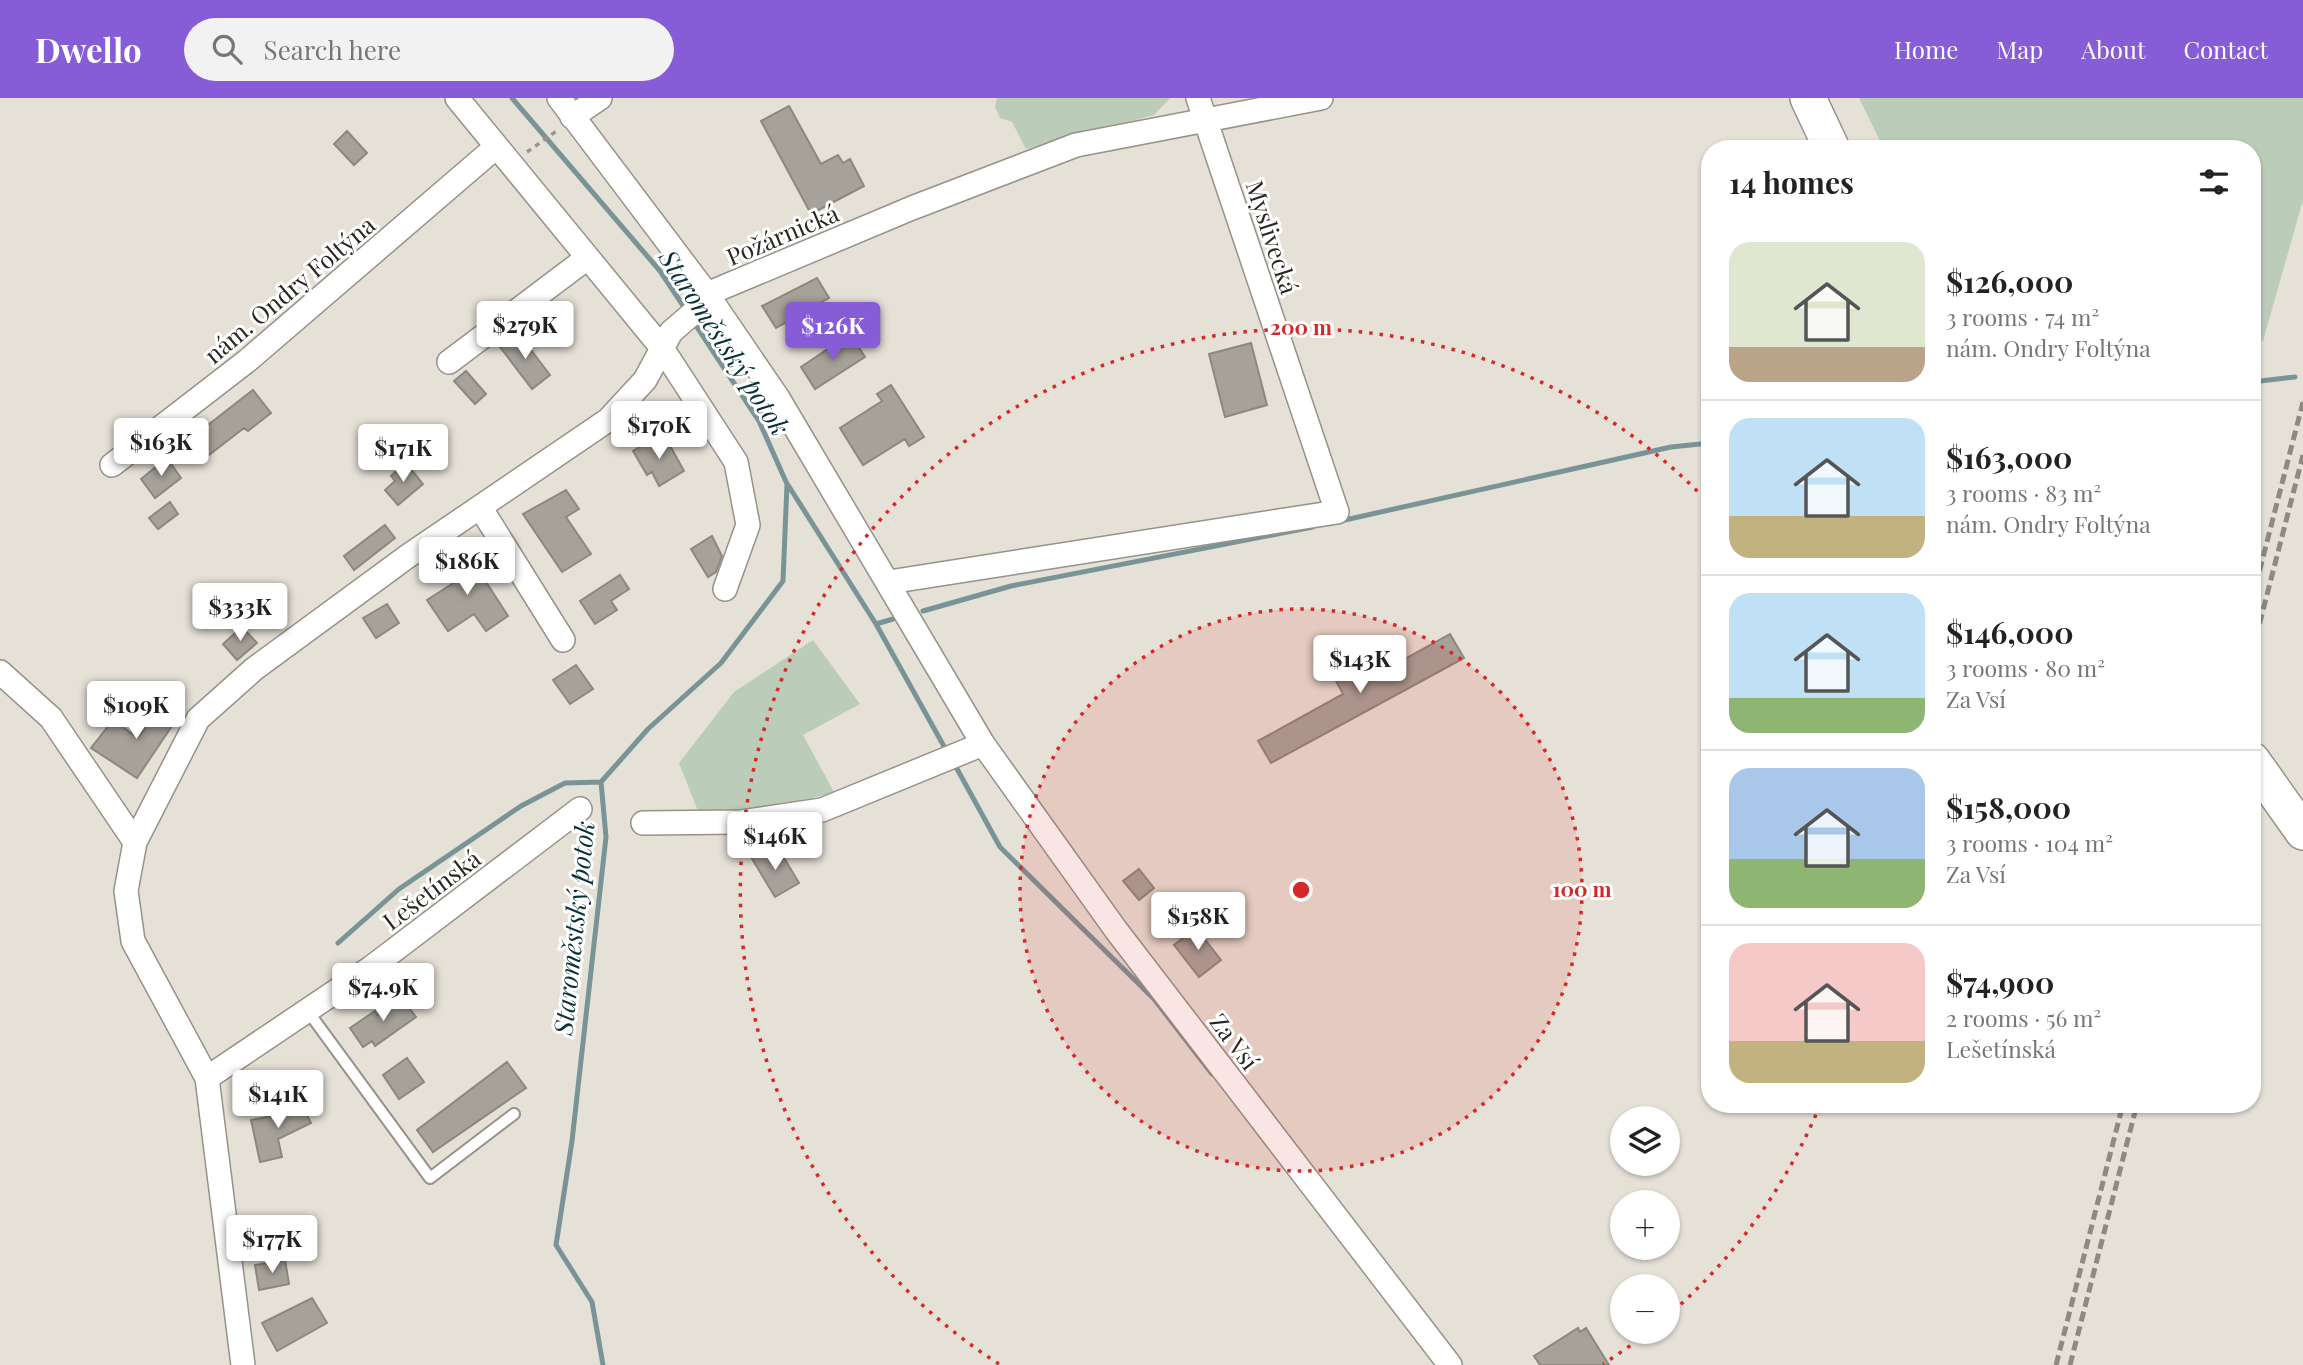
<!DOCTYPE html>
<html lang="en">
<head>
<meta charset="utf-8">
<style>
  body { margin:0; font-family:"Playfair Display",serif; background:#f2f2f2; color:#222; height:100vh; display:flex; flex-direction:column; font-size:26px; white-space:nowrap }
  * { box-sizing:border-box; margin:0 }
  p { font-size:23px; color:#767676 }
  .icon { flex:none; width:38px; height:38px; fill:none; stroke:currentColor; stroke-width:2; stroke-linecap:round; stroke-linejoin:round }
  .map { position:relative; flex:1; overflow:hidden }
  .details { position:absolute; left:1701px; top:42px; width:560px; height:973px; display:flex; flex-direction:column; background:#fff; border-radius:28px; box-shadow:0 2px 5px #0004 }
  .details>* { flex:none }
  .buttons { position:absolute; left:1610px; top:1008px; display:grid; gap:14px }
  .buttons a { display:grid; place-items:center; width:70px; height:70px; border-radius:50%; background:#fff; box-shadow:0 2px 5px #0004; font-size:35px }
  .price { position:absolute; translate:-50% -60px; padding:0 16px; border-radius:7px; background:#fff; color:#222; font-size:23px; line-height:46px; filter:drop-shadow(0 2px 4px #0008) }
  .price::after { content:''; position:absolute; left:50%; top:42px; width:21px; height:16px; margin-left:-10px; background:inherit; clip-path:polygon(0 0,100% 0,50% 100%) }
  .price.on { background:#875dd7; color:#fff }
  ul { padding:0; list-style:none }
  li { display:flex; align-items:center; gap:21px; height:175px; padding:0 28px }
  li+li { border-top:2px solid #e0e0e0 }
  li span { display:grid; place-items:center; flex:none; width:196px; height:140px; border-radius:21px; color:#555 }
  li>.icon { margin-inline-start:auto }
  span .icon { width:84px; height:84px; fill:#fffc; stroke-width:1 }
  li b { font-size:30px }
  h2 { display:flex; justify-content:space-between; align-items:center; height:84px; padding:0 28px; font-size:30px }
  header { display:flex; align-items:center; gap:42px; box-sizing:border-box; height:98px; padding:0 35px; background:#875dd7; color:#fff }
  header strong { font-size:33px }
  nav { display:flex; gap:38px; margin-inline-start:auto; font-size:24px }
  .search { width:490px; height:63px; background:#f2f2f2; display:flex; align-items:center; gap:18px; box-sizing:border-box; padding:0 24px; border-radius:38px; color:#767676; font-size:26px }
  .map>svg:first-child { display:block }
  .green { fill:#bbccb8 }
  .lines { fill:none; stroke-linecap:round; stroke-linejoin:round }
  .stream { stroke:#799497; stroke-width:5 }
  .building { fill:#a7a299; stroke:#8c887f; stroke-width:2 }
  .service-casing { stroke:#969289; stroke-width:14 }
  .minor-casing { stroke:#969289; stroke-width:26 }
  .primary-casing { stroke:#969289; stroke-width:38 }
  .path { stroke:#99958e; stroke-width:3.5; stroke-dasharray:5 5; stroke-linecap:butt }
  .service { stroke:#fff; stroke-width:10 }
  .minor { stroke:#fff; stroke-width:23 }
  .primary { stroke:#fff; stroke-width:35 }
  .rail { stroke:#8e8a83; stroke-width:5; stroke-dasharray:10 5; stroke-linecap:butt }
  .ring { fill:none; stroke:#d62828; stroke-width:3.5; stroke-dasharray:3.5 7 }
  .labels { text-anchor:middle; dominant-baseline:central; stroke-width:6; stroke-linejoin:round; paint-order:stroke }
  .street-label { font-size:24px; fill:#292723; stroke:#fff }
  .water-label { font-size:26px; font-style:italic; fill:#0a3137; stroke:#fff }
  .centre { fill:#d62828; stroke:#fff; stroke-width:3.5 }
  .ring-label { font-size:21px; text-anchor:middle; font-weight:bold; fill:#d62828; stroke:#fff; stroke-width:6; stroke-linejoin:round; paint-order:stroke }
</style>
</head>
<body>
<header>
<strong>Dwello</strong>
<div class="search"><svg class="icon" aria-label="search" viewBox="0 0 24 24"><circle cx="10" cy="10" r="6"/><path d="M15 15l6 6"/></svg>Search here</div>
<nav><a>Home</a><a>Map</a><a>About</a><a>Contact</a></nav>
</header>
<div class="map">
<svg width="2303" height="1267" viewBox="0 0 2303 1267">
  <rect width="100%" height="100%" fill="#e6e1d7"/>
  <path class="green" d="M997 0H1170L1154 17 1026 51 1012 24 1000 20 995 9Z
    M1859 0H2303V102L2263 243 2252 244V51H1884Z
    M813 542 860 606 803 637 834 694 747 719 700 718 679 665 734 594Z"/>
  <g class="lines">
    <path class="stream" d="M512 0 660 173 686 212
      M2252 284 2295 279
      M788 387 876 526 893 521
      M1336 424 1671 349 1710 345
      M923 513 1011 488 1313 429
      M876 526 946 652
      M956 669 1000 749 1154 901 1212 976
      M338 845 399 791 521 708 565 685 601 684
      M603 1267 592 1204 556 1147 572 1043 606 739 601 684 648 631 721 565 783 483 787 386 759 323 693 223"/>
  </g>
  <path class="building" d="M789 8 821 66 838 57 843 65 850 61 864 88 811 116 761 23Z
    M347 33 367 55 354 67 334 46Z
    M817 180 829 200 776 230 762 208Z
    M518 235 550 277 532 291 500 249Z
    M850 236 865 259 815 291 801 269Z
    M1251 245 1267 307 1225 319 1209 256Z
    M466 273 486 296 475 306 454 283Z
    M891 287 924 339 909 348 905 341 863 367 840 330 882 303 877 296Z
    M253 292 271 315 248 333 244 330 205 360 190 341Z
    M657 338 662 347 668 344 684 373 659 388 652 374 647 377 633 353Z
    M167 360 181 380 155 400 141 381Z
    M406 365 423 386 398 407 385 392 395 383 391 378Z
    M566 392 579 411 566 419 591 456 562 474 523 416Z
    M170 404 178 416 158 431 149 420Z
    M385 427 395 440 354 472 344 458Z
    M712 438 722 458 716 474 708 479 691 451Z
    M466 453 508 518 486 533 474 516 448 533 427 502 455 484 444 468Z
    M620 477 629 491 611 503 617 512 595 526 580 503Z
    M387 506 399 525 376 540 363 520Z
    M242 529 257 545 237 562 223 546Z
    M1450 536 1464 560 1271 665 1258 643 1343 596 1328 568 1350 556 1365 583Z
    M576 567 593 591 570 606 553 582Z
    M163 604 180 616 137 680 91 650 113 622 138 640Z
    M768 749 777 765 784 760 799 785 775 799 751 759Z
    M1139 771 1154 790 1139 802 1123 783Z
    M1196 830 1221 862 1199 879 1174 847Z
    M401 899 416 919 375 948 372 943 363 949 350 930 375 913 377 917Z
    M407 960 424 984 399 1001 383 977Z
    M507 964 526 990 433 1054 417 1032Z
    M300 1003 311 1025 278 1041 282 1059 260 1064 251 1022 287 1015 285 1010Z
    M285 1162 289 1186 259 1192 255 1167Z
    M312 1200 327 1225 277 1253 262 1225Z
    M1578 1230 1580 1234 1586 1230 1609 1267H1540L1534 1258Z"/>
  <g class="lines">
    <g class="service-casing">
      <path id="service" d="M307 912 430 1080 514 1016"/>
    </g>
    <g class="minor-casing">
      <path id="minor" d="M457 0 662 250 736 364 748 427 725 491
        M559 0 707 196 778 300 983 646 1116 832 1450 1267
        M572 19 600 0
        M449 264 587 160
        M112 367 247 263 496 49
        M480 409 563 542
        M889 484 1337 414 1198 0
        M0 574 51 620 135 744
        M643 725 741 724 822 712 983 646
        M207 980 372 869 580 711
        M243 1267 207 980 133 843 126 793 135 744 198 621 254 571 408 458 608 322 645 282 671 234 693 215 707 196 912 110 1076 47 1321 0"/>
    </g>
    <g class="primary-casing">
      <path id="primary" d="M1808 0 1832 51
        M2252 662 2303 734"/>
    </g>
    <path class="path" d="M527 54 558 32"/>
    <use href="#service" class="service"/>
    <use href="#minor" class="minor"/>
    <use href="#primary" class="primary"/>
    <path class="rail" d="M2252 502 2303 304
      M2252 555 2303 357
      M2056 1267 2123 1006
      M2070 1267 2137 1006"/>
  </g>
  <circle cx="1301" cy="792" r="281" fill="#d62828" fill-opacity=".12"/>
  <g class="ring">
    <circle cx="1301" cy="792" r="281"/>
    <path d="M1820 1007A562 562 0 0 1 1670 1216M1647 1235A562 562 0 0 1 1603 1266M999 1266A562 562 0 1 1 1709 405"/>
  </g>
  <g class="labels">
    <g class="street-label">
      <text transform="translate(782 136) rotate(-23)">Požárnická</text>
      <text transform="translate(1273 139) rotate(72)">Myslivecká</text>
      <text transform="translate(289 191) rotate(-40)">nám. Ondry Foltýna</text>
      <text transform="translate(431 791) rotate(-37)">Lešetínská</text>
      <text transform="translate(1235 943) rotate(53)">Za Vsí</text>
    </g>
    <g class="water-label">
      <text transform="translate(725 244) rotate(57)">Staroměstský potok</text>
      <text transform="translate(573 830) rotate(-84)">Staroměstský potok</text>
    </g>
  </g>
  <circle cx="1301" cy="792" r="10" class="centre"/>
  <g class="ring-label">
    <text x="1301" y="237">200 m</text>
    <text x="1582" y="799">100 m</text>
  </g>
</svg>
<div class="buttons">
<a><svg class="icon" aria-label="layers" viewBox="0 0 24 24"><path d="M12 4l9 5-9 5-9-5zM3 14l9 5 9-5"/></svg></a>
<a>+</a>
<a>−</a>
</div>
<b class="price" style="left:525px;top:263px">$279K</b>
<b class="price on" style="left:833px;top:264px">$126K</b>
<b class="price" style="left:659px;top:363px">$170K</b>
<b class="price" style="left:161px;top:380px">$163K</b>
<b class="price" style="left:403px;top:386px">$171K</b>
<b class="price" style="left:467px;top:499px">$186K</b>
<b class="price" style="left:240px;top:545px">$333K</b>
<b class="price" style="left:1360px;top:597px">$143K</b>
<b class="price" style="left:136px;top:643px">$109K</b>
<b class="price" style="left:775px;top:774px">$146K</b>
<b class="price" style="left:1198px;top:854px">$158K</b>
<b class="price" style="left:383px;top:925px">$74.9K</b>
<b class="price" style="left:278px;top:1032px">$141K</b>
<b class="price" style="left:272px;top:1177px">$177K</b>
<section class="details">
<h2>14 homes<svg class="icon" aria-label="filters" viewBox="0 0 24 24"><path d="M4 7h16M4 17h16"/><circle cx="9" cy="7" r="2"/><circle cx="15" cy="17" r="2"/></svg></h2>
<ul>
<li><span style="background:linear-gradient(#dfe7d0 75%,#b9a48a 0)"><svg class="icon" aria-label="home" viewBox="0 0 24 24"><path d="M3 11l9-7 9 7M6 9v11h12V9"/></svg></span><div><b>$126,000</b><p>3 rooms · 74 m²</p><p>nám. Ondry Foltýna</p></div></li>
<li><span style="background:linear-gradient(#bfe0f5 70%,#c2b280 0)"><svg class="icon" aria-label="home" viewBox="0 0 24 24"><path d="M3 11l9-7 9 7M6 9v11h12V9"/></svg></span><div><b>$163,000</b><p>3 rooms · 83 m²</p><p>nám. Ondry Foltýna</p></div></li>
<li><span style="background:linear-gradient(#bfe0f5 75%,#8fb573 0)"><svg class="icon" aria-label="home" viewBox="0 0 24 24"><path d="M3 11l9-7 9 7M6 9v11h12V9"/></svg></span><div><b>$146,000</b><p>3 rooms · 80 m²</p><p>Za Vsí</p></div></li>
<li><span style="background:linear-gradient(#a9c7e8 65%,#8fb573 0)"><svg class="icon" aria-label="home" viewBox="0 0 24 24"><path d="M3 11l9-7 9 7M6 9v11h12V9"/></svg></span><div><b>$158,000</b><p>3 rooms · 104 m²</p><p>Za Vsí</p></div></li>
<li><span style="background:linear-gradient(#f6c9c9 70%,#c2b280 0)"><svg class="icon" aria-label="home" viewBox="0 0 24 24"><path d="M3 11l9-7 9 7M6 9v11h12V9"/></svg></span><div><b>$74,900</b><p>2 rooms · 56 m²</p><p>Lešetínská</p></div></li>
</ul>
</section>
</div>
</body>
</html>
